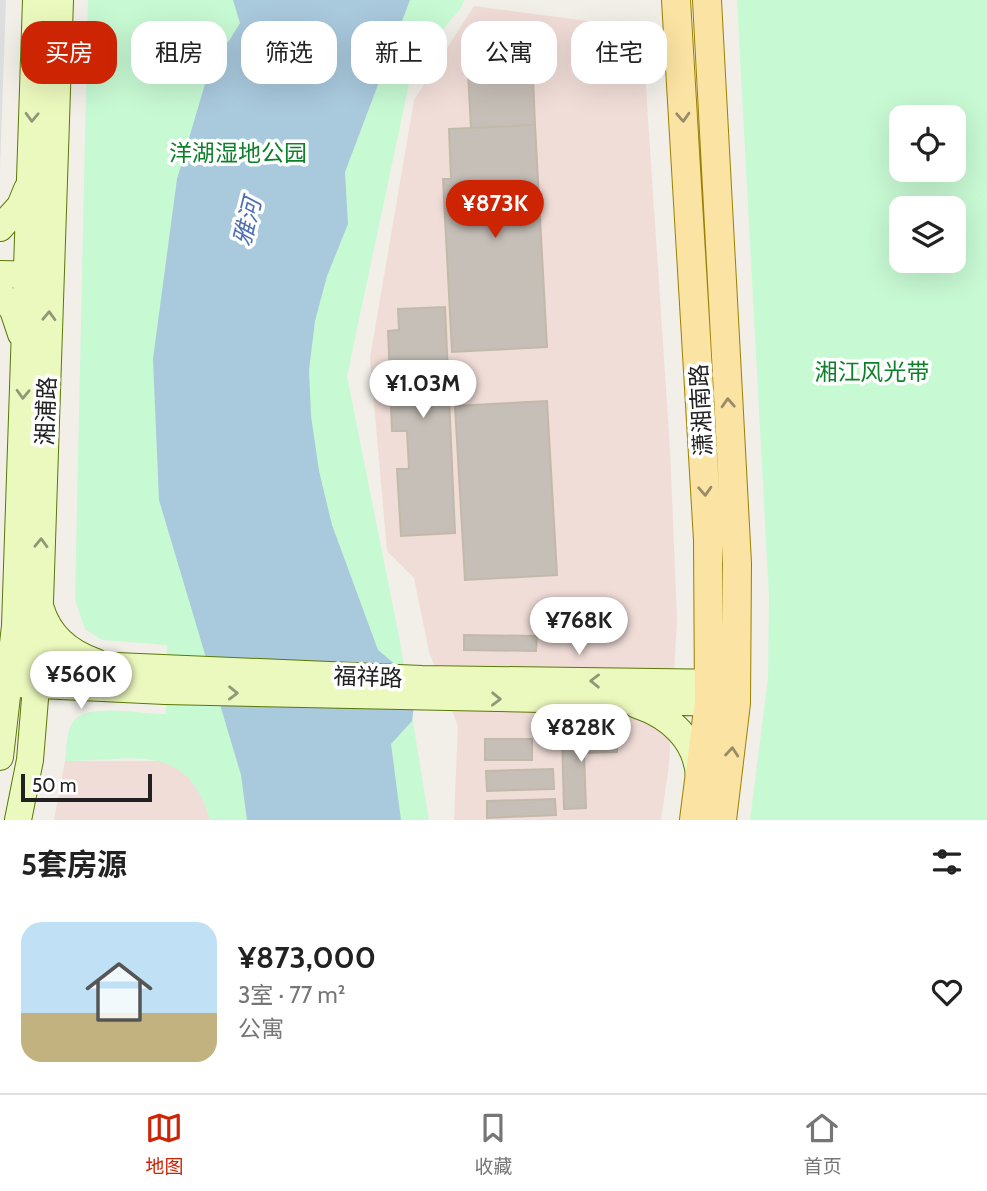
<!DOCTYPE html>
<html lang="zh">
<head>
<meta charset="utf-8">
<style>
  body { margin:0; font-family:Cabin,"Noto Sans SC",sans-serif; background:#f2f2f2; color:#222; height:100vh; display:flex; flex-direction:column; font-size:26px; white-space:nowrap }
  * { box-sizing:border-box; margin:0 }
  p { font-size:23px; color:#767676 }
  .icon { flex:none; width:38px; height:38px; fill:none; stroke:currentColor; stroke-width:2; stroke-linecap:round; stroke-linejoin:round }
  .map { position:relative; height:820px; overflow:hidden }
  .details { display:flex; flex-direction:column; background:#fff; flex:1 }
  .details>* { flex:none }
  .top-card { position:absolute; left:21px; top:21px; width:945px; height:63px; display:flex; gap:14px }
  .controls { position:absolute; left:889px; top:105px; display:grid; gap:14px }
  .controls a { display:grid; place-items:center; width:77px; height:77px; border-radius:14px; background:#fff; box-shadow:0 7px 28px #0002; font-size:35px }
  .scale { position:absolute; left:21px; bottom:18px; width:131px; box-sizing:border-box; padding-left:7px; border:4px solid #212121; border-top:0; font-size:19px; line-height:24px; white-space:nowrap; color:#212121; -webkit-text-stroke:5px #fff; paint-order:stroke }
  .price { position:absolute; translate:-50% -60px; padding:0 16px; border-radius:24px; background:#fff; color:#222; font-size:23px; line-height:46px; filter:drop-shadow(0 2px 4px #0008) }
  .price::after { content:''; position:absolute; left:50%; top:42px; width:21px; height:16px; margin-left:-10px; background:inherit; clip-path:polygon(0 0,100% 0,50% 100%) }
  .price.current { background:#cd2404; color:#fff }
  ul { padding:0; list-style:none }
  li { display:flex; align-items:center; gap:21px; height:175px; padding:0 21px }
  li span { display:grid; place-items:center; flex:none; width:196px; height:140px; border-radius:21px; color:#555 }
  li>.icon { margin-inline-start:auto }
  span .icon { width:84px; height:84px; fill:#fffc; stroke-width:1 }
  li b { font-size:30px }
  h2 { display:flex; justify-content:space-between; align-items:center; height:84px; padding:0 21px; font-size:30px }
  .chip { padding:0 24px; border-radius:21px; background:#fff; box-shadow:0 7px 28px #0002; font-size:24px; line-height:63px }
  .chip.current { background:#cd2404; color:#fff }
  .menu { display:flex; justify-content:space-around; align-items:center; height:98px; border-top:2px solid #e0e0e0; background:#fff; font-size:19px; color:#767676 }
  .menu a { display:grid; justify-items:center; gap:4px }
  .menu .current { color:#cd2404 }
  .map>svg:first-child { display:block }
  .residential { fill:#dfdede }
  .commercial { fill:#f1ddd8 }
  .park { fill:#c7f9d3; fill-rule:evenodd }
  .water { fill:#a9c9dd }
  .building { fill:#c6bfb7; stroke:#c2b9aa; stroke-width:2 }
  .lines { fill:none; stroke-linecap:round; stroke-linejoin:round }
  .secondary-casing { stroke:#5a7807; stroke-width:28 }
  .primary-casing { stroke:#9a8103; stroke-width:30 }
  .secondary { stroke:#ecf9be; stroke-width:26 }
  .primary { stroke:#fae3a3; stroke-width:28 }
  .oneway { stroke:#919877 }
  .oneway2 { stroke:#988c68 }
  .labels { text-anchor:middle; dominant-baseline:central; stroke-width:7; stroke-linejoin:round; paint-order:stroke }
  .park-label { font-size:23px; fill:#0e7f2a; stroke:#fff }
  .street-label { font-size:23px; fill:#212121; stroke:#fff }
  .water-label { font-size:24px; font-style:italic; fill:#4e6fb0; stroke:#fff }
</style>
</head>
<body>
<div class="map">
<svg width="987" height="820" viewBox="0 0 987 820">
  <rect width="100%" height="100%" fill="#f1efe8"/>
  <path class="residential" d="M0 0H6L0 168Z"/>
  <path class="commercial" d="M474 6 642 28 670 448 677 620 669 765 661 820H454L458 726 429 652 414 578 387 551 370 358 414 100Z
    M65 761H164L185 773 202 794 210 820H54Z"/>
  <path class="park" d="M88 0H464L461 8 413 65 347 376 400 642 429 820H210C187 740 133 761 65 761 67 750 66 732 72 723 86 701 142 715 166 714L167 645 102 640 85 629 75 600Z
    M737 0H987V820H750L768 679 769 596ZM954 117V170H901V117ZM954 208V261H901V208Z"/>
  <path class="water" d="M233 0H410L345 172 348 224 327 276 315 321 309 370 311 416 319 471 332 525 378 650 402 670 414 706 412 721 391 744 401 820H247L241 775 159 500 153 359 177 179 215 50 229 41 240 23Z"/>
  <path class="building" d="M531 32 535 125 471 128 466 35Z
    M535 125 547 347 452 352 443 179H451L449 129Z
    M445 307 455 533 401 536 397 469H409L407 431H392L388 331 399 330 398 309Z
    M547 401 557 575 465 580 455 406Z
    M464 635 537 636 536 651 464 650Z
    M617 733V752L584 753 586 808 564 809 562 735Z
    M485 739H532V760H485Z
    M553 769 554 789 487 791 486 771Z
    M555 799 556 815 487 818V801Z"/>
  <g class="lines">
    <g class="secondary-casing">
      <path id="secondary" d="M0 228 20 206 27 189
        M0 274 44 275
        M0 293 13 310 21 334
        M41 609C49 636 70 653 96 662
        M23 662 422 679 729 683
        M19 684 165 691 729 703
        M637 705C670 716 697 740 699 777
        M0 757 15 626 36 0
        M18 820 30 760 38 662 60 0"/>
    </g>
    <g class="primary-casing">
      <path id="primary" d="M676 0 708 540 709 702 694 820
        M707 0 737 563 736 703 722 820"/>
    </g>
    <use href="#secondary" class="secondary"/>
    <use href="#primary" class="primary"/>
  </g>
  <defs><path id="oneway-chevron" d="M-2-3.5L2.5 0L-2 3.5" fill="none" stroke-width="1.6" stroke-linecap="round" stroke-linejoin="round" transform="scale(1.75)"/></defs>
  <g class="oneway">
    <use href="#oneway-chevron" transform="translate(32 117) rotate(92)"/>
    <use href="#oneway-chevron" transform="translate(49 316) rotate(-88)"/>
    <use href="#oneway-chevron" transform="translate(23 394) rotate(92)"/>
    <use href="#oneway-chevron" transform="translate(41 543) rotate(-88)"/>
    <use href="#oneway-chevron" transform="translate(595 681) rotate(-179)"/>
    <use href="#oneway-chevron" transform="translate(233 693) rotate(1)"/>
    <use href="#oneway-chevron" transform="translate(496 699) rotate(1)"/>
  </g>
  <g class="oneway2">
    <use href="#oneway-chevron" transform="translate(683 117) rotate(87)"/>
    <use href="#oneway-chevron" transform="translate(728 403) rotate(-93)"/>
    <use href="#oneway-chevron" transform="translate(705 491) rotate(87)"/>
    <use href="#oneway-chevron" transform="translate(732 752) rotate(-85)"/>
  </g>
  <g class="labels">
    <g class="park-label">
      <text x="238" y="153">洋湖湿地公园</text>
      <text x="872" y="372">湘江风光带</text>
    </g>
    <g class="street-label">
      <text transform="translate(701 410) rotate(-93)">潇湘南路</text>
      <text transform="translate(46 411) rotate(-88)">湘浦路</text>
      <text transform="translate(368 677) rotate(2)">福祥路</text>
    </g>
    <g class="water-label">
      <text transform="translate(247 222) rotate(-76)">雅河</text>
    </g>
  </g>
</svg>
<div class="controls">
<a><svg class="icon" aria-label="locate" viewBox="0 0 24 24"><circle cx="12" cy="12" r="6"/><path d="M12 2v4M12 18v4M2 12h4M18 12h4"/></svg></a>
<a><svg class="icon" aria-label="layers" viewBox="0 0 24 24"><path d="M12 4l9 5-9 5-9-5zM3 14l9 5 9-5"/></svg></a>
</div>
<div class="scale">50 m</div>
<b class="price current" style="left:495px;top:240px">¥873K</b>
<b class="price" style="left:423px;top:420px">¥1.03M</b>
<b class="price" style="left:579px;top:657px">¥768K</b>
<b class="price" style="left:81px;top:711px">¥560K</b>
<b class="price" style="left:581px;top:764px">¥828K</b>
<div class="top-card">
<a class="chip current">买房</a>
<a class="chip">租房</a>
<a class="chip">筛选</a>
<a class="chip">新上</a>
<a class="chip">公寓</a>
<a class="chip">住宅</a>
</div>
</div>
<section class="details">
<h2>5套房源<svg class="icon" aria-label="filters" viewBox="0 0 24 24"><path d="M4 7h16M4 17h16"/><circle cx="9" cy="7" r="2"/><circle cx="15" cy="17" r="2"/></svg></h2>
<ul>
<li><span style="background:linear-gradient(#bfe0f5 65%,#c2b280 0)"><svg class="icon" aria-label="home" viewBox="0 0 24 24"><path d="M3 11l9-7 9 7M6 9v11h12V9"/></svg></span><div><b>¥873,000</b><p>3室 · 77 m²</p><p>公寓</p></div><svg class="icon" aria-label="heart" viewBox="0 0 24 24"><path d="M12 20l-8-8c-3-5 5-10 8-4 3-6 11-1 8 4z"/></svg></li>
</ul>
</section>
<nav class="menu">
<a class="current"><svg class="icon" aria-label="map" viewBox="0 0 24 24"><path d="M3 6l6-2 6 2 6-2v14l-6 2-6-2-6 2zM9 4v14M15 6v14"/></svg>地图</a>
<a><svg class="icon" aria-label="saved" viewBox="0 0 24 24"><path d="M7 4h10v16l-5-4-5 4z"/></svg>收藏</a>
<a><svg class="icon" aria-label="home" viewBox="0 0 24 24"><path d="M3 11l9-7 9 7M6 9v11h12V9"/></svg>首页</a>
</nav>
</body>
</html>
